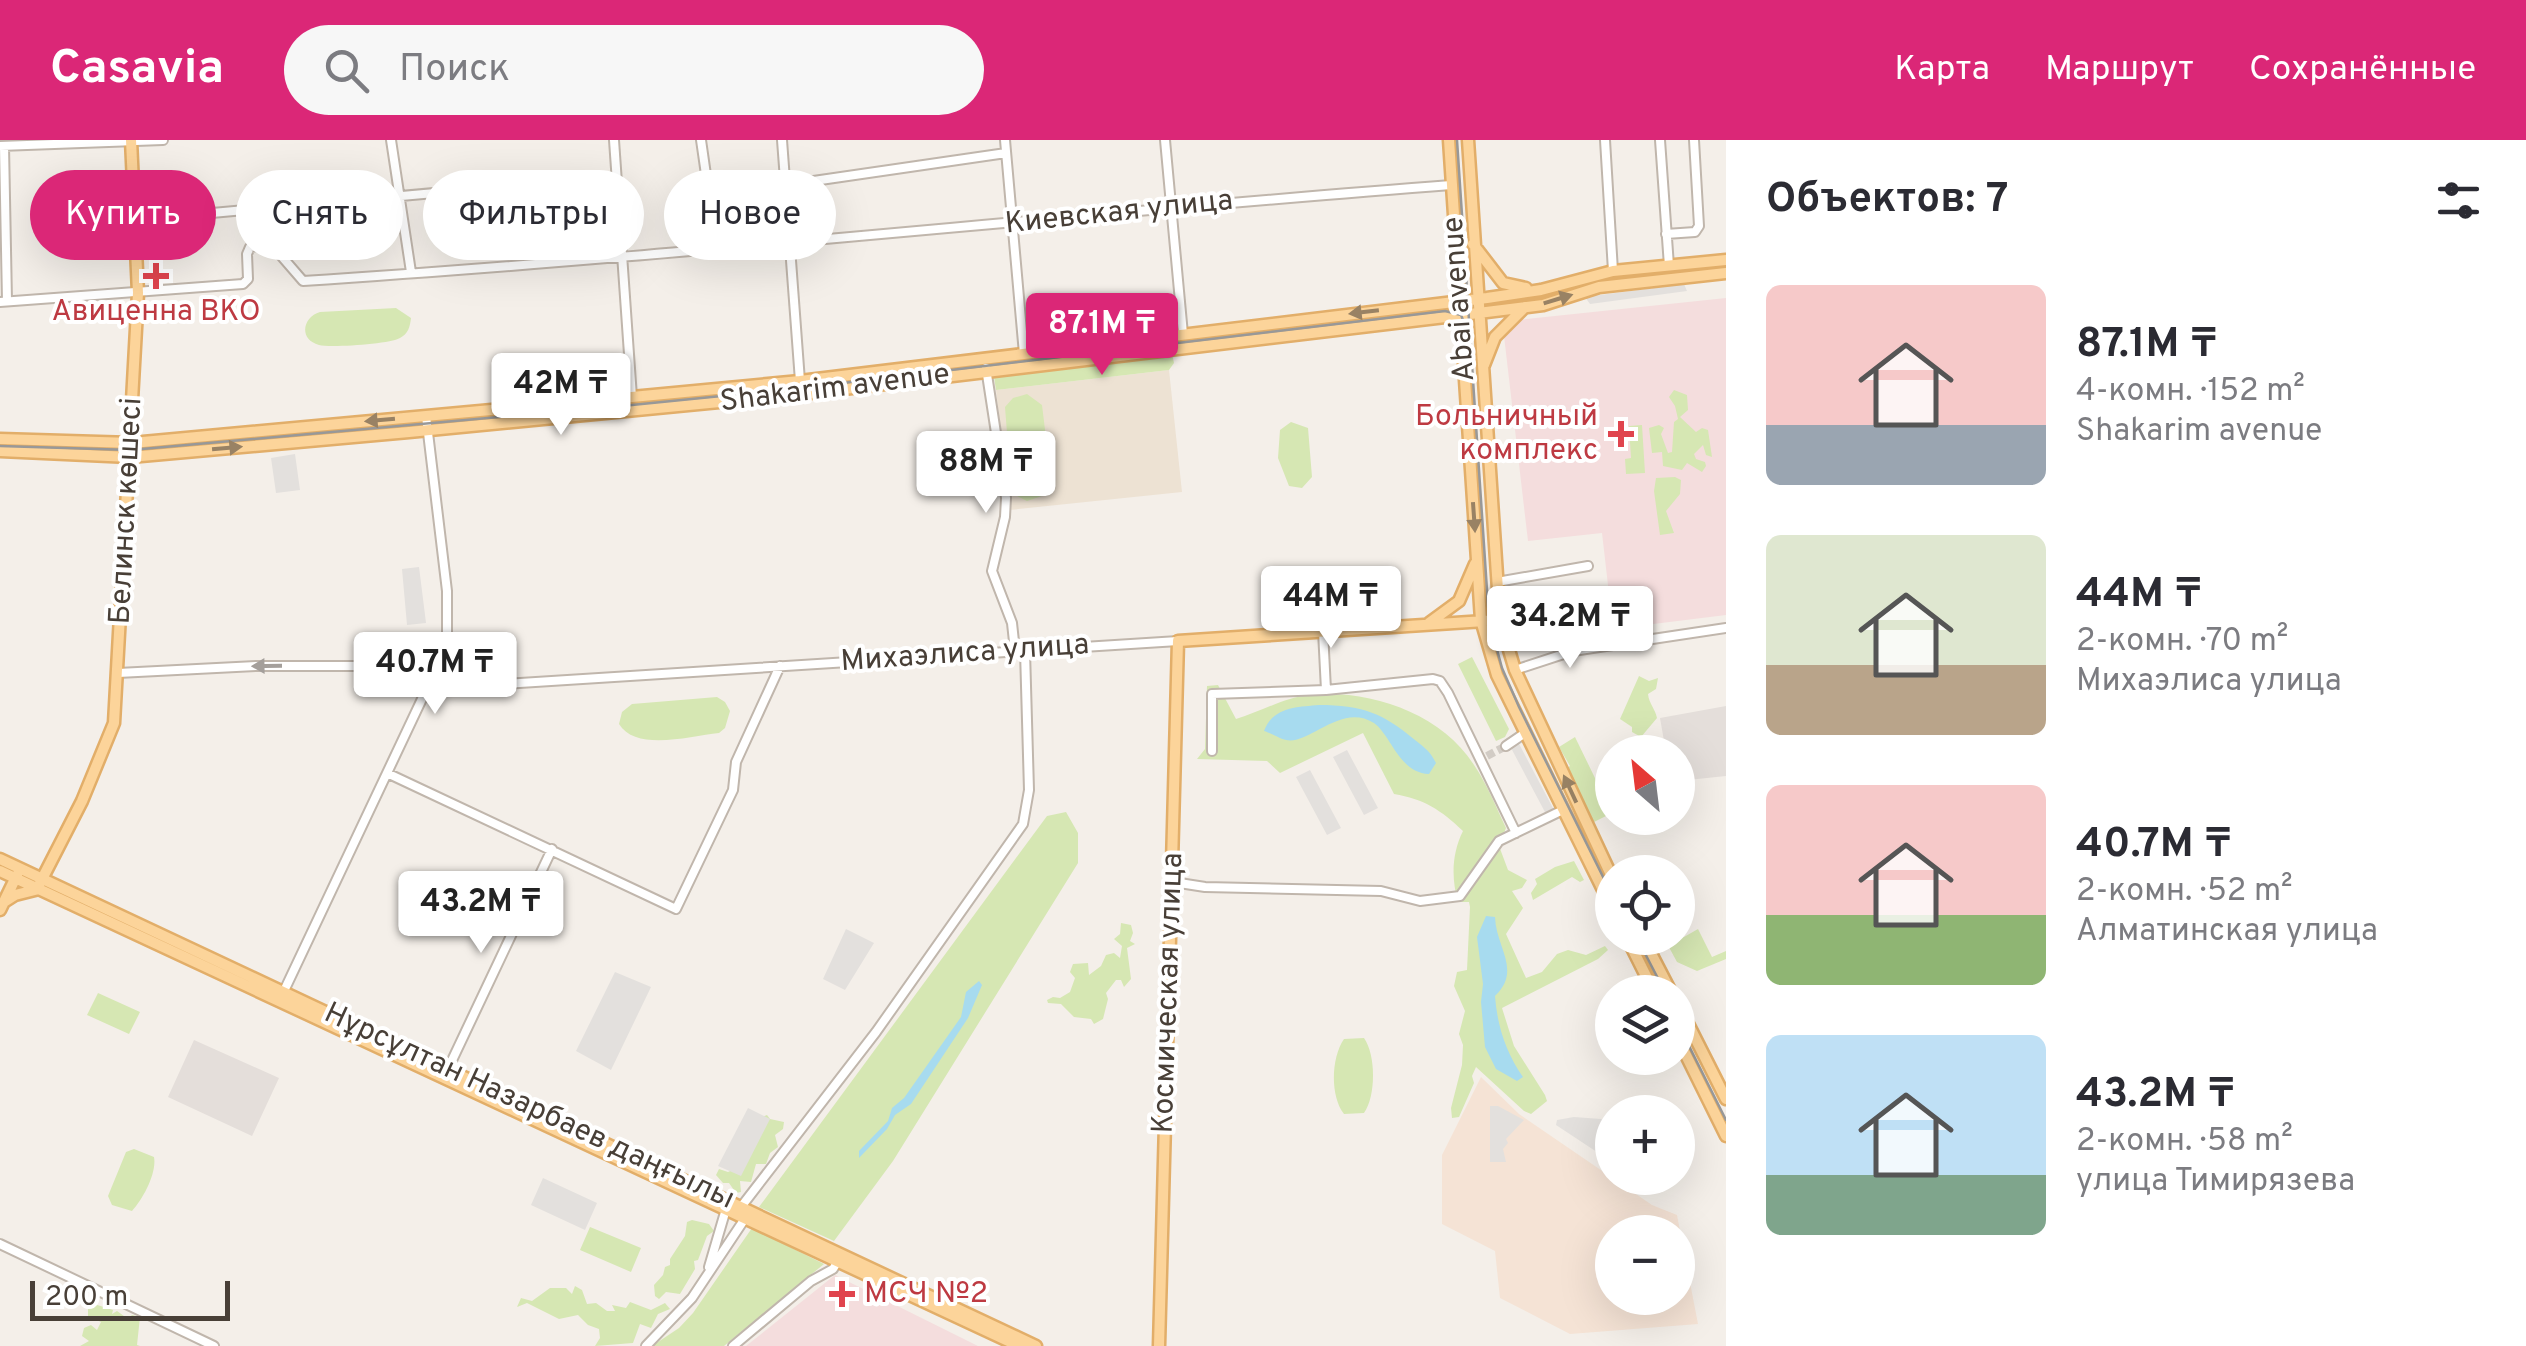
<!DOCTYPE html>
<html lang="ru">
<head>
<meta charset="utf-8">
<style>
  body { margin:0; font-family:Overpass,sans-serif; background:#f7f7f7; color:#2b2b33; height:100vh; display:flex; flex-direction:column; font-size:38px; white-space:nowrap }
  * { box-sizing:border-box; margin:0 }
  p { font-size:32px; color:#7c7c81 }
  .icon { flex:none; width:55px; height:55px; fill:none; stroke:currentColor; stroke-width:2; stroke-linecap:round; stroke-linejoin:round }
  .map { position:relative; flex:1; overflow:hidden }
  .panel { display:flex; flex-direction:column; background:#fff; width:800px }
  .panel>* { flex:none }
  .guide { position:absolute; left:30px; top:30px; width:950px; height:90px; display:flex; gap:20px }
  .needle { width:65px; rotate:332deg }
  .tools { position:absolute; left:1595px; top:595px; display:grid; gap:20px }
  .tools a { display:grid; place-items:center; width:100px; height:100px; border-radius:50%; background:#fff; box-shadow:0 10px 40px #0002; font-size:50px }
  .scale { position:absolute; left:30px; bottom:25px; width:200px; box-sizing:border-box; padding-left:10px; border:5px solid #483f37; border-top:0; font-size:28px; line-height:35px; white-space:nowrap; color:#483f37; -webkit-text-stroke:8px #fff; paint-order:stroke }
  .price { position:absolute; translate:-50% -85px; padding:0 22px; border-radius:10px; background:#fff; color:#222; font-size:32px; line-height:65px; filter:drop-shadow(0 2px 5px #0008) }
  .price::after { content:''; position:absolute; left:50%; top:60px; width:30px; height:22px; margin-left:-15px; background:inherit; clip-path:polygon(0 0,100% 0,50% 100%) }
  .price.on { background:#db2777; color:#fff }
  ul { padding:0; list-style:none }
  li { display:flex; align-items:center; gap:30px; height:250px; padding:0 40px }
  li span { display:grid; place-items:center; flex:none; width:280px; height:200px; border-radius:15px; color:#555 }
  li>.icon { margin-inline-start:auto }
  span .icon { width:120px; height:120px; fill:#fffc; stroke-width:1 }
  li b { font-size:42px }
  h2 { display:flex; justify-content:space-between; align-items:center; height:120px; padding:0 40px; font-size:42px }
  .pill { padding:0 35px; border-radius:45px; background:#fff; box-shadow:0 10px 40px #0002; font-size:35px; line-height:90px }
  .pill.on { background:#db2777; color:#fff }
  header { display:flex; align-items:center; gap:60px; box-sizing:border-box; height:140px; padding:0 50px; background:#db2777; color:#fff }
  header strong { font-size:48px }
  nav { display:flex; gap:55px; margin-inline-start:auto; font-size:35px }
  .search { width:700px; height:90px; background:#f7f7f7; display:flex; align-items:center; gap:25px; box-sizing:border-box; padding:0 35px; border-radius:55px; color:#7c7c81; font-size:38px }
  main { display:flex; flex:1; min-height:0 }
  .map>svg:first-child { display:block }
  .commercial { fill:#f5e3d5; fill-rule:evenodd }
  .industrial { fill:#e4deda }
  .education { fill:#ede2d3 }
  .medical { fill:#f4dddd }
  .green { fill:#d6e7b3 }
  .parking { fill:#e3e0dd }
  .water { fill:#a7dbef }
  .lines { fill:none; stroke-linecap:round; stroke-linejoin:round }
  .minor-tunnel { stroke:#d2ccc5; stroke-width:8; stroke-dasharray:8 4; stroke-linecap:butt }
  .minor-casing { stroke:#c0b6ac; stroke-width:12 }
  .major-casing { stroke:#e2ae69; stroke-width:15 }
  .minor { stroke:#fff; stroke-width:8 }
  .major { stroke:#fcd49a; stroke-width:10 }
  .tram { stroke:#989898; stroke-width:2.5 }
  .oneway { fill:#998264 }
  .oneway2 { fill:#a49f9b }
  .health-dot { fill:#e0444e; stroke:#fff; stroke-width:4 }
  .labels { text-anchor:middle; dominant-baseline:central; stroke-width:8; stroke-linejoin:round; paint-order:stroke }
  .street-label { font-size:30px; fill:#483f37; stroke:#fff }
  .health-label { font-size:30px; fill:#be3a42; stroke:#fff }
</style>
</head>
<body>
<header>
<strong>Casavia</strong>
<div class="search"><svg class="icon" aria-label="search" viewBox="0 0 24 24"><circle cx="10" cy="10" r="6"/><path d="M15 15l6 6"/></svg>Поиск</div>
<nav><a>Карта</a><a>Маршрут</a><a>Сохранённые</a></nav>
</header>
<main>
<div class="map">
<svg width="1726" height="1206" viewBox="0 0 1726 1206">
  <rect width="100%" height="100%" fill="#f4efe9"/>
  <path class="commercial" d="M1481 937 1519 974 1652 1065 1677 1075 1698 1184 1570 1194 1500 1158 1495 1111 1442 1084V1015ZM1612 1092H1678V1158H1612Z"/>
  <path class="industrial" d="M1726 566V636L1678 641V612H1666L1660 578Z
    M194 900 279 938 252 996 168 957Z"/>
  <path class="education" d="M1169 230 1182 352 1010 370 996 250Z"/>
  <path class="medical" d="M1726 158V475L1613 489 1602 393 1528 401 1504 196 1518 180Z
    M835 1135 978 1206H746Z"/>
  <path class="green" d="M396 168 411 178C410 187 408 194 400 198 390 204 330 208 319 205 298 199 303 177 320 172Z
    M1172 214 1174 223 1169 230 996 250 994 237Z
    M1674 250 1687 255 1688 270 1680 277 1696 292 1702 288 1708 290 1712 317 1706 315 1703 305 1694 314 1696 319 1705 322 1706 326 1702 332 1687 323 1682 330 1663 326 1662 312 1652 313 1649 288 1659 285 1664 288 1661 294 1668 313 1672 312 1674 282 1678 279 1675 266 1669 257Z
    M1027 254 1042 265 1051 339 1042 356 1027 361 1017 356 1011 345 1005 267 1013 258Z
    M1291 282 1308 288 1312 337 1302 348 1289 346 1278 318 1280 290Z
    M1642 285 1645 333 1626 334 1625 319 1631 318 1629 286Z
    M1675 337 1681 340 1680 354 1666 371 1674 393 1660 395 1654 351 1656 338Z
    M1472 517 1509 589 1505 597 1496 601 1458 524Z
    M1639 536 1649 541 1658 538 1656 549 1648 554C1649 564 1655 568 1657 578L1641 597 1632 592V587L1620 579Z
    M1218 545 1236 579C1260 572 1285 557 1310 555 1369 549 1441 573 1474 625 1487 644 1496 667 1506 688L1499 706 1508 730 1527 740 1522 748 1512 751 1523 768 1506 794 1526 838 1542 832 1557 814 1568 810 1586 815 1605 806 1608 810 1598 819 1502 868 1514 906 1545 955 1547 961 1531 974 1524 971 1476 927 1472 936 1474 943 1459 977 1452 978 1451 968 1462 925 1463 905 1459 894 1465 871 1454 846 1457 832 1467 830 1470 767 1469 762H1458C1451 738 1452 713 1463 691 1441 670 1424 659 1394 654L1363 593 1280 633 1267 621 1197 619 1205 609 1207 546Z
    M717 557 725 562 730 571 725 588 719 593C690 596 636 612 619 584L622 572 632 564Z
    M1575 597 1612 673 1594 682 1566 629 1570 626 1559 607Z
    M1066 672 1078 693V723L893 1021 834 1101 759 1067 1047 676Z
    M1574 721 1584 740 1580 742 1572 737 1533 760 1531 753 1537 744 1535 739 1555 727Z
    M1121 783 1131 785 1133 793 1130 801 1135 804 1127 808 1131 839 1124 847 1121 840H1116L1106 853 1108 859 1103 879 1094 884 1091 879 1074 877 1061 864 1048 863 1047 860 1053 857 1060 858 1070 852 1075 838 1070 832 1073 824 1088 823 1089 835 1101 826 1106 815 1114 813 1120 818 1122 806 1114 799 1120 794Z
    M1698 789 1712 817 1726 811V819L1697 831 1677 822 1664 798H1678V793L1684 797Z
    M98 853 140 872 129 894 87 875Z
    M1364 898C1376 915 1376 956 1364 973L1344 974C1330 956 1331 918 1344 899Z
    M767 975 770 979 784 982 783 989 775 995 778 1007 770 1013 766 1024H756L751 1042 740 1041 741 1052 736 1053 729 1043H723L716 1035 719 1029 728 1032 737 1028 762 977Z
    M134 1009 154 1017C157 1033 143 1059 132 1071L112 1065 108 1056 126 1012Z
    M692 1080 709 1084 714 1091 707 1096 698 1120 694 1121 695 1129 680 1154 666 1152 659 1159 655 1156 654 1145 663 1135 665 1127 670 1125V1119L685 1096 687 1082Z
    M590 1087 641 1108 631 1132 580 1110Z
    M752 1088 824 1124 724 1206H652L679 1188 693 1173Z
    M575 1146 582 1150 587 1164 596 1163 607 1171H615L612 1165 626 1168 630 1162 651 1170 665 1163 670 1169 658 1174 651 1188 640 1184 633 1203 595 1206 600 1198 599 1189 588 1185 578 1175 559 1179 527 1163 517 1167 521 1158 532 1161 550 1148H566L572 1154Z
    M88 1162 113 1170 112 1174 117 1171 128 1179 132 1175 140 1177 137 1205 140 1206H80L89 1201 82 1196 84 1188 91 1185 97 1190 101 1182 88 1176Z"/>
  <path class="parking" d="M1684 144 1687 151 1590 164 1585 157Z
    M295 314 300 350 276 353 271 318Z
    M419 427 426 483 407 485 402 429Z
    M1374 476V484L1277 490 1276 482Z
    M1518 602 1554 670 1546 674 1510 606Z
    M1347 610 1378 668 1364 675 1333 617Z
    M1310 630 1341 688 1327 695 1296 637Z
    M846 789 874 803 845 850 823 839Z
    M615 832 651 847 611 930 576 911Z
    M1490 966H1498L1524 980 1506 999 1508 1003 1503 1009 1506 1022H1490Z
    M748 968 770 979 741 1036 718 1026Z
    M1574 977 1601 979 1612 989V1022L1556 985 1557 980Z
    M543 1038 597 1063 585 1090 531 1065Z"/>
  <path class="water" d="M1319 565C1362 565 1383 573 1415 600 1425 608 1430 611 1436 623L1429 634C1399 633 1391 595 1374 583 1341 562 1310 605 1286 600 1280 599 1271 593 1264 591 1273 567 1297 567 1319 565Z
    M1486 776 1495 777C1496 808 1522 830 1495 856 1497 885 1506 913 1523 937L1517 941 1496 929 1485 907 1481 862 1483 844 1477 797Z
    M979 841 982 845 968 878 911 964 895 975 887 989 859 1018V1011L888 981 892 968 904 958 961 877 966 852Z"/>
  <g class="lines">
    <path class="minor-tunnel" d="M1487 616 1506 606"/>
    <g class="minor-casing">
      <path id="minor" d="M391 0 411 132
        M614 0 632 257
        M701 0 717 111
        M782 0 800 241
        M1005 0 1024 214
        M1165 0 1183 194
        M1605 0 1613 131
        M1660 0 1669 126
        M0 6 163 0
        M4 6 7 161
        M786 45 1006 13
        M135 80 567 41
        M1666 94 1695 92 1699 86 1694 0
        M0 162 243 144 248 139 247 114 250 107 271 104 303 141C686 116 1068 74 1451 45
        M986 228 1006 358 1005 377 992 431 1012 483 1015 511
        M1497 442 1588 426
        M1323 491 1326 550
        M1515 530 1573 511 1726 488
        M118 533 256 526H404L433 534 447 544 457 547 1178 501
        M1506 606 1525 593
        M1212 611V554L1326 550 1433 539 1440 541 1448 553 1516 693
        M389 634 676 769 733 650 736 622 780 526
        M1173 742 1205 747 1381 751 1420 761 1460 756 1499 701 1563 670
        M284 851 447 506V451L426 276
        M447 931 552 709
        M741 1067 876 892 1023 684 1029 650 1025 511
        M0 1104 214 1206
        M709 1127 726 1069
        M646 1206 692 1158 746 1077
        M733 1206 811 1141 833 1129 838 1121"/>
    </g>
    <g class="major-casing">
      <path id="major" d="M1449 0 1481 480 1497 535 1612 768
        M1468 0 1500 480 1515 530 1612 737
        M1473 104 1503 143 1526 148
        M1484 225 1495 197 1525 167
        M0 299 132 303 632 257 800 241 1487 158 1541 150 1613 131 1726 120
        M0 311 130 317 409 292 802 254 1462 175 1543 165 1599 147 1726 133
        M1429 483 1459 461 1475 424
        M0 719 1036 1206
        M0 731 1019 1206
        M40 743 82 661 114 583 138 153 131 0
        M4 762 15 755 39 749
        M0 770 17 735
        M1627 798 1654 852
        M1643 798 1671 852
        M1678 864 1726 959
        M1678 899 1726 996
        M1159 1206 1178 501 1500 480"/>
    </g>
    <use href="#minor" class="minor"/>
    <use href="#major" class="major"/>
    <path class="tram" d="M1457 0 1489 480 1502 528 1519 567 1612 755
      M0 306 131 310 632 265 801 248 1445 171 1461 175 1469 195
      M1637 798 1665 852
      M1678 884 1726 980"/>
  </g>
  <defs><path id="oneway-solid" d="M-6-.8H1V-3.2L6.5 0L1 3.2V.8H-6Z" transform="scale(2.5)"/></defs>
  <g class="oneway">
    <use href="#oneway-solid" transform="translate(1558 159) rotate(-17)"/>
    <use href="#oneway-solid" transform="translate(1364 172) rotate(173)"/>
    <use href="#oneway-solid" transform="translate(380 280) rotate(175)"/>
    <use href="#oneway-solid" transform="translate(227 308) rotate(-5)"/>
    <use href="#oneway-solid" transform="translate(1474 377) rotate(86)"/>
    <use href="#oneway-solid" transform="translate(1570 649) rotate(-115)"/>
  </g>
  <use class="oneway2" href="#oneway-solid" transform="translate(267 526) rotate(179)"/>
  <g class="health-dot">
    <path d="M151 121h10v10h10v10h-10v10h-10v-10h-10v-10h10z"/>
    <path d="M1616 279h10v10h10v10h-10v10h-10v-10h-10v-10h10z"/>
    <path d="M837 1139h10v10h10v10h-10v10h-10v-10h-10v-10h10z"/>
  </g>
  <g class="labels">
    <g class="street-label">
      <text transform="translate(1119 73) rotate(-6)">Киевская улица</text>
      <text transform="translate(1460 159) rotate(-94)">Abai avenue</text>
      <text transform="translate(835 249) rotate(-7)">Shakarim avenue</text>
      <text transform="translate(127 371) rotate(-87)">Белинск көшесі</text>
      <text transform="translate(965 514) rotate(-4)">Михаэлиса улица</text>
      <text transform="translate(1169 853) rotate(-88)">Космическая улица</text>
      <text transform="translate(529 967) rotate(25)">Нұрсұлтан Назарбаев даңғылы</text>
    </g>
    <g class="health-label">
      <text x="156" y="172">Авиценна ВКО</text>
      <text x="1598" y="277" text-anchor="end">Больничный<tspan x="1598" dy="34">комплекс</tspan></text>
      <text x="864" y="1154" text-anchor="start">МСЧ №2</text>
    </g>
  </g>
</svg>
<div class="tools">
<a><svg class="needle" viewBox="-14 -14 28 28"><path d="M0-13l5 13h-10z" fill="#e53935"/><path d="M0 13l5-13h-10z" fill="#7c7c81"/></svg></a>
<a><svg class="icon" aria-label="locate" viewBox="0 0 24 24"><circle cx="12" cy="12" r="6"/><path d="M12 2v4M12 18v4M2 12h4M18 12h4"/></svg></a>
<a><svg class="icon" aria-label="layers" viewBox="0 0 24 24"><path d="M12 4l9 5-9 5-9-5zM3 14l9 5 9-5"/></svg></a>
<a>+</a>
<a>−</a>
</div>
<div class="scale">200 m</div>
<b class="price on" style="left:1102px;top:238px">87.1M ₸</b>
<b class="price" style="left:561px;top:298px">42M ₸</b>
<b class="price" style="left:986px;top:376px">88M ₸</b>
<b class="price" style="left:1331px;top:511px">44M ₸</b>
<b class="price" style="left:1570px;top:531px">34.2M ₸</b>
<b class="price" style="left:435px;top:577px">40.7M ₸</b>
<b class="price" style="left:481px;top:816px">43.2M ₸</b>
<div class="guide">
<a class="pill on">Купить</a>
<a class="pill">Снять</a>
<a class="pill">Фильтры</a>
<a class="pill">Новое</a>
</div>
</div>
<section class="panel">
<h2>Объектов: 7<svg class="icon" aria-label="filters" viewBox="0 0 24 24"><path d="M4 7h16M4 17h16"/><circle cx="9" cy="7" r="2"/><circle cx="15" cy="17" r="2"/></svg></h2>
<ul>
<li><span style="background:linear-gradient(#f6c9c9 70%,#9aa5b1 0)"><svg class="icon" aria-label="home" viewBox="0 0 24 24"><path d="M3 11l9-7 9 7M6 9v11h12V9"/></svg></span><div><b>87.1M ₸</b><p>4-комн. · 152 m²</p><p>Shakarim avenue</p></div></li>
<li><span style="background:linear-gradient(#dfe7d0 65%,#b9a48a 0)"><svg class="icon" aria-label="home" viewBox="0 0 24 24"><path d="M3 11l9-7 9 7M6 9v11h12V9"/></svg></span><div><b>44M ₸</b><p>2-комн. · 70 m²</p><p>Михаэлиса улица</p></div></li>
<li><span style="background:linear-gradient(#f6c9c9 65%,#8fb573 0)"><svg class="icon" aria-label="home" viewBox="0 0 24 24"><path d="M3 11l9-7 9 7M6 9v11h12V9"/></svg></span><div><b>40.7M ₸</b><p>2-комн. · 52 m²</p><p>Алматинская улица</p></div></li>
<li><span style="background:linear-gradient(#bfe0f5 70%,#7fa58c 0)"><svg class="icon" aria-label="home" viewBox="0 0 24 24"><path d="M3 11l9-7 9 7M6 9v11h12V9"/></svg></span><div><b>43.2M ₸</b><p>2-комн. · 58 m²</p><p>улица Тимирязева</p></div></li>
</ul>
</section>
</main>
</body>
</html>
